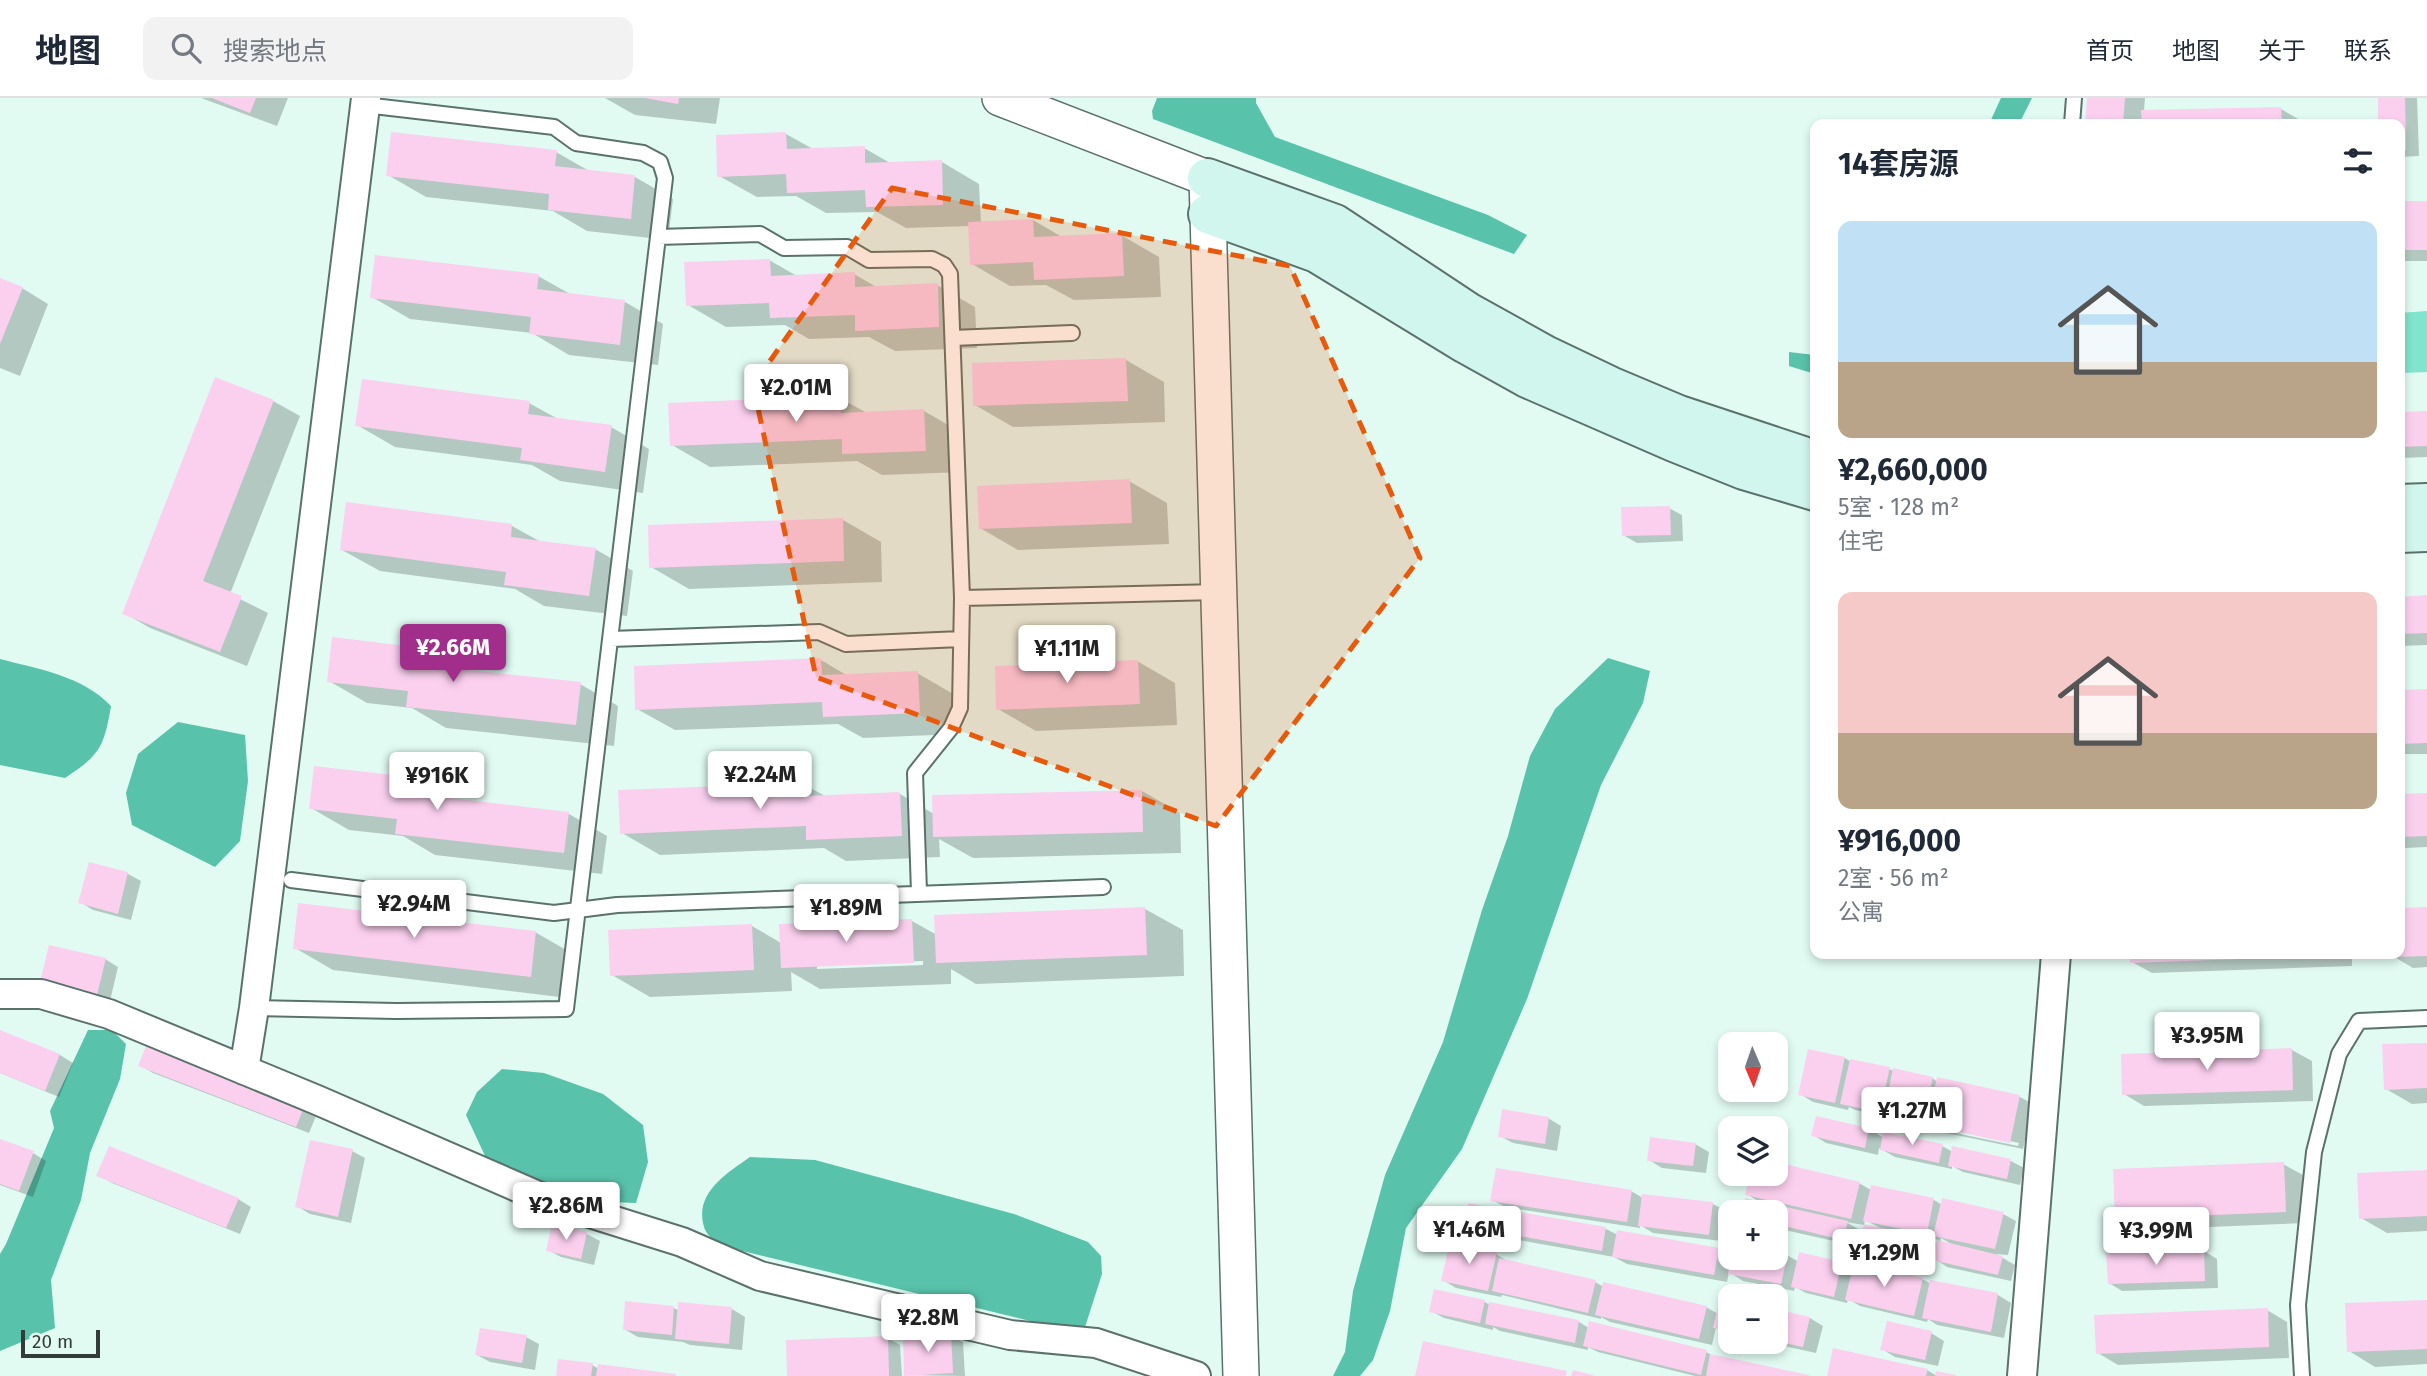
<!DOCTYPE html>
<html lang="zh">
<head>
<meta charset="utf-8">
<style>
  body { margin:0; font-family:"Fira Sans","Noto Sans SC",sans-serif; background:#f2f2f3; color:#1f2937; height:100vh; display:flex; flex-direction:column; font-size:26px; white-space:nowrap }
  * { box-sizing:border-box; margin:0 }
  p { font-size:23px; color:#747a83 }
  .icon { flex:none; width:38px; height:38px; fill:none; stroke:currentColor; stroke-width:2; stroke-linecap:round; stroke-linejoin:round }
  .map { position:relative; flex:1; overflow:hidden }
  .sheet { position:absolute; left:1810px; top:21px; width:595px; height:840px; display:flex; flex-direction:column; background:#fff; border-radius:14px; box-shadow:0 4px 10px #0003 }
  .sheet>* { flex:none }
  .needle { width:46px; rotate:178deg }
  .controls { position:absolute; left:1718px; top:934px; display:grid; gap:14px }
  .controls a { display:grid; place-items:center; width:70px; height:70px; border-radius:14px; background:#fff; box-shadow:0 4px 10px #0003; font-size:35px }
  .scale { position:absolute; left:21px; bottom:18px; width:79px; box-sizing:border-box; padding-left:7px; border:4px solid #323c39; border-top:0; font-size:19px; line-height:24px; white-space:nowrap; color:#323c39; -webkit-text-stroke:5px #e1fbf3; paint-order:stroke }
  .price { position:absolute; translate:-50% -60px; padding:0 16px; border-radius:7px; background:#fff; color:#222; font-size:23px; line-height:46px; filter:drop-shadow(0 2px 4px #0008) }
  .price::after { content:''; position:absolute; left:50%; top:42px; width:21px; height:16px; margin-left:-10px; background:inherit; clip-path:polygon(0 0,100% 0,50% 100%) }
  .price.active { background:#a02e8a; color:#fff }
  ul { padding:0; list-style:none }
  li { display:grid; align-content:center; gap:14px; height:371px; padding:0 28px }
  li span { display:grid; place-items:center; height:217px; border-radius:14px; color:#555 }
  li>.icon { margin-inline-start:auto }
  span .icon { width:126px; height:126px; fill:#fffc; stroke-width:1 }
  li b { font-size:30px }
  h2 { display:flex; justify-content:space-between; align-items:center; height:84px; padding:0 28px; font-size:30px }
  header { display:flex; align-items:center; gap:42px; box-sizing:border-box; height:98px; padding:0 35px; background:#fff; border-bottom:2px solid #e0e1e3 }
  header strong { font-size:33px }
  nav { display:flex; gap:38px; margin-inline-start:auto; font-size:24px }
  .search { width:490px; height:63px; background:#f2f2f3; display:flex; align-items:center; gap:18px; box-sizing:border-box; padding:0 24px; border-radius:14px; color:#747a83; font-size:26px }
  .map>svg:first-child { display:block }
  .green { fill:#81e5cd }
  .water { fill:#59c2aa }
  .shadow { fill:#0003; fill-rule:evenodd }
  .building { fill:#fbd0ef }
  .lines { fill:none; stroke-linecap:round; stroke-linejoin:round }
  .service-casing { stroke:#5b716b; stroke-width:18 }
  .minor-casing { stroke:#5b716b; stroke-width:32 }
  .tertiary-casing { stroke:#5b716b; stroke-width:38 }
  .secondary-casing { stroke:#5b716b; stroke-width:42 }
  .service { stroke:#fff; stroke-width:14 }
  .minor { stroke:#fff; stroke-width:28 }
  .tertiary { stroke:#fff; stroke-width:35 }
  .secondary { stroke:#d1f6ee; stroke-width:38 }
  .marked { fill:#e8590c; fill-opacity:0.2; stroke:#e8590c; stroke-width:5; stroke-dasharray:14 9; stroke-linejoin:round }
</style>
</head>
<body>
<header>
<strong>地图</strong>
<div class="search"><svg class="icon" aria-label="search" viewBox="0 0 24 24"><circle cx="10" cy="10" r="6"/><path d="M15 15l6 6"/></svg>搜索地点</div>
<nav><a>首页</a><a>地图</a><a>关于</a><a>联系</a></nav>
</header>
<div class="map">
<svg width="2427" height="1278" viewBox="0 0 2427 1278">
  <rect width="100%" height="100%" fill="#e1fbf3"/>
  <path class="green" d="M2427 213V274L2402 275 2399 215Z"/>
  <path class="water" d="M1157 0H1256V5L1275 39 1488 117 1527 137 1514 156 1153 21 1152 13Z
    M2001 0H2032L2019 26H1989Z
    M1789 254 1815 257V276L1789 268Z
    M1608 560 1650 573 1643 605 1601 687 1527 901 1462 1051 1406 1130 1390 1213 1373 1262 1360 1278H1333L1345 1254 1353 1193 1385 1077 1443 944 1482 812 1508 738 1530 658 1555 611Z
    M0 561C38 571 83 578 111 608 104 649 100 657 65 680L0 667Z
    M178 624 245 637 248 683 240 743 215 769 132 727 126 695 138 656Z
    M88 932H112L126 946 120 981 90 1055 81 1102 51 1182 55 1230 0 1253V1156L6 1146 54 1030 50 1013Z
    M502 971 544 975 603 996 643 1027 648 1064 636 1105 609 1104 533 1084 486 1060 466 1017 477 994Z
    M750 1059 815 1062 1014 1116 1088 1144 1101 1158 1102 1176 1085 1229 1034 1224 718 1147C713 1142 706 1136 704 1129 694 1095 726 1076 750 1059Z"/>
  <path class="shadow" d="M201 0H288L277 28Z
    M605 0H720L716 26 635 17Z
    M2089 0H2145L2144 13 2281 11 2307 26H2086Z
    M2379 0H2417L2419 58 2399 59V26H2380Z
    M786 36 813 51 864 50 892 66 942 64 979 86 981 125 1033 122 1062 139 1121 137 1159 159 1161 199 1074 202 1046 187 1010 188 972 166 970 128 906 130 877 114 826 115 796 98 757 99 719 78Z
    M556 54 591 74 635 79 673 101 668 142 587 133 553 113 426 99 388 77Z
    M2427 104V163H2401L2399 162V105Z
    M769 162 797 178 854 176 878 190 937 187 975 209 977 250 895 253 869 239 809 241 785 227 726 229 688 207Z
    M538 178 572 197 625 204 663 226 658 267 569 257 532 235 410 221 372 199Z
    M0 182 22 190 48 206 20 278 0 270Z
    M1126 262 1164 284 1165 324 1013 329 975 307Z
    M840 300 867 315 924 313 962 335 963 374 882 377 857 363 710 369 672 347Z
    M273 303 300 318 230 496 268 515 247 568 150 530 124 515Z
    M529 305 558 321 611 329 649 351 643 395 560 383 532 367 395 349 357 327Z
    M2427 314V359L2399 360V315Z
    M1129 383 1167 405 1169 446 1018 452 980 430Z
    M348 406 512 428 541 444 595 451 633 473 627 518 544 508 515 491 380 473 342 452Z
    M1669 410 1682 417 1683 443 1637 445 1623 437Z
    M843 422 881 444 882 484 689 491 651 469Z
    M2427 499V547L2399 548V500Z
    M415 550 452 572 580 586 618 608 614 648 446 630 412 610 367 605 329 583Z
    M821 562 848 578 917 575 955 597 957 636 863 640 838 626 675 632 637 611Z
    M1137 563 1175 585 1177 627 1036 633 998 611Z
    M2399 593H2427V656H2399Z
    M401 680 436 700 569 716 607 738 602 776 435 757 403 738 349 732 311 710Z
    M805 687 827 699 900 696 934 716 1142 693 1180 715 1181 755 973 760 939 741 940 759 846 763 824 750 660 757 622 735Z
    M2427 696V749L2405 750 2399 747V697Z
    M90 766 128 776 141 783 131 822 93 812 80 804Z
    M1145 811 1183 832 1184 878 976 886 951 871V886L820 891 791 874 792 893 650 899 612 877 752 828 781 845 912 823 937 837ZM923 863V867L817 871V867Z
    M2427 811V869L2413 870 2393 858V856H2399Z
    M535 834 573 856 568 900 333 872 295 850Z
    M2131 856H2352V868L2152 875 2132 864Z
    M105 861 118 869 110 903 55 890Z
    M0 933 60 957 73 965 59 999 0 975Z
    M2427 947V1005L2412 1006 2386 991Z
    M2292 952 2312 963 2313 1003 2144 1008 2124 996Z
    M1845 960 1851 964 1932 980 1938 984 2020 999 2033 1006 2023 1051 1942 1034 1936 1030 1855 1012 1849 1009 1848 1012 1813 1004 1800 996ZM1941 1028 2019 1045 2018 1048 1941 1032Z
    M140 967 318 1013 309 1035 153 975Z
    M1548 1020 1561 1028 1557 1053 1513 1045 1500 1038Z
    M1817 1020 1869 1031 1884 1040 1942 1048 1953 1054 2011 1063 2024 1070 2020 1087 1963 1074 1952 1068V1071L1895 1059 1879 1050 1878 1057 1826 1045 1813 1037Z
    M0 1043 33 1055 46 1063 33 1099 0 1087Z
    M1695 1046 1709 1054 1706 1075 1662 1070 1649 1062Z
    M352 1053 365 1060 351 1125 310 1116 297 1108Z
    M2283 1066 2303 1077 2305 1125 2137 1132 2117 1120Z
    M2427 1074V1133L2387 1135 2361 1120Z
    M99 1077 238 1101 251 1109 240 1136 112 1085Z
    M1859 1085 1871 1092 1872 1089 1934 1102 1942 1107 2003 1116 2016 1123 2008 1157 1996 1156 2015 1167 2011 1183 1947 1169 1938 1163 1875 1151 1862 1143 1880 1130 1865 1122 1864 1127 1846 1124 1860 1132 1856 1148 1776 1130V1115L1747 1096ZM1926 1139 1939 1142 1938 1147 1926 1140ZM1941 1140 1953 1147 1940 1145Z
    M1631 1093 1643 1100V1098L1713 1106 1726 1113 1722 1143 1653 1135 1640 1127V1130L1505 1109 1492 1102Z
    M1466 1127 1606 1131 1618 1137 1718 1152 1731 1160H1776L1787 1157 1799 1164 1800 1156 1842 1166 1854 1173 1922 1181 1931 1186V1184L1998 1197 2011 1205 2004 1240 1937 1227 1928 1221 1927 1224 1860 1208 1848 1201 1847 1205 1806 1195 1795 1189 1794 1193 1743 1183 1729 1174 1727 1184 1627 1166 1614 1159 1479 1135Z
    M554 1128 587 1136 600 1143 594 1167 561 1159 548 1152Z
    M2204 1153 2217 1161 2218 1190 2122 1193 2109 1185Z
    M1496 1156 1509 1164 1595 1184 1604 1189 1706 1209 1718 1216 1731 1203V1237L1716 1229 1712 1247 1610 1224 1601 1219V1221L1502 1197 1501 1199 1456 1190 1443 1182Z
    M2427 1203V1266L2375 1269 2349 1253Z
    M1485 1204 1490 1207 1579 1224 1589 1230 1706 1254 1714 1258 1806 1278H1695L1598 1254 1588 1249V1252L1500 1233 1493 1229V1232L1444 1220 1431 1213Z
    M627 1205 674 1210 679 1213 680 1206 732 1211 745 1219 742 1252 690 1247 683 1244 638 1239 624 1231Z
    M2267 1212 2287 1224 2289 1260 2118 1267 2098 1255Z
    M1776 1213 1810 1220 1823 1228 1816 1255 1765 1244H1776Z
    M1931 1235 1944 1243 1938 1268 1895 1259 1882 1251Z
    M950 1236 963 1244 965 1278 906 1277Z
    M526 1239 539 1246 535 1272 490 1264 477 1257Z
    M887 1240 900 1247 902 1278H789Z
    M592 1267 599 1271 675 1278H558Z
    M1927 1272 1937 1278H1953H1829Z"/>
  <path class="building" d="M212 0H256L250 15Z
    M645 0H679L678 6Z
    M2087 0H2125L2123 26H2085Z
    M2378 0H2405L2406 52H2399V26H2378Z
    M2281 9 2282 26H2142L2141 12Z
    M391 34 557 52 555 68 635 77 631 121 548 112 549 96 386 78Z
    M786 34 787 51 865 48V65L942 62 943 107 866 109 865 92 787 95 786 76 717 79 716 37Z
    M2399 103H2427V152H2399Z
    M1033 121 1034 139 1122 135 1124 178 1034 182 1033 164 970 167 968 124Z
    M375 157 539 176 537 191 625 202 620 247 529 236 531 219 370 200Z
    M770 161 771 178 855 174V189L938 185 939 229 855 233V217L770 220 769 205 686 208 684 164Z
    M0 180 23 189 0 246Z
    M1126 260 1128 303 973 308 972 265Z
    M215 279 274 302 203 483 242 498 220 554 122 516Z
    M362 281 530 303 528 316 612 327 605 374 520 362 522 350 355 328Z
    M841 298V315L924 311 926 353 842 356V341L670 348 668 305Z
    M2427 313V348L2399 349V314Z
    M1130 381 1132 425 979 431 977 388Z
    M346 404 512 426 511 439 596 450 589 498 504 487 506 474 340 452Z
    M1670 408 1671 437 1622 438 1621 409Z
    M843 420 844 463 649 470 648 427Z
    M2427 497V535L2399 536V499Z
    M332 539 415 549 413 566 581 584 576 627 406 609 408 593 327 584Z
    M821 560 822 577 918 573 920 615 823 619 822 604 635 612 634 568Z
    M1138 562 1140 606 996 612 995 568Z
    M2427 591V645L2399 646V592Z
    M314 668 402 678 400 694 569 714 564 755 395 736 397 721 309 711Z
    M806 685V698L900 694 902 738 806 742V728L620 736 618 692Z
    M1142 692 1143 734 933 739 932 697Z
    M2427 695V738L2399 739V696Z
    M89 764 128 774 118 816 78 805Z
    M298 805 536 833 531 879 293 851Z
    M1145 809 1147 857 936 865 934 817Z
    M2427 809V858L2391 859V856H2399V810Z
    M912 821 914 865 781 870 779 826Z
    M752 826 754 872 610 878 608 832Z
    M49 847 106 860 97 897 40 884Z
    M2130 856H2325V858L2130 865Z
    M0 932 60 956 45 993 0 975Z
    M148 943 306 1004 296 1029 138 968Z
    M2427 945V990L2384 992 2382 946Z
    M2292 950 2293 992 2122 997 2121 956Z
    M1808 951 1845 959 1835 1005 1798 997Z
    M1850 961 1890 969 1880 1014 1840 1006Z
    M1893 970 1933 979 1923 1024 1884 1016Z
    M1937 979 2020 997 2010 1045 1927 1027Z
    M1502 1011 1549 1019 1545 1046 1498 1039Z
    M1816 1018 1869 1030 1865 1050 1811 1038Z
    M1883 1034 1943 1046 1939 1065 1880 1052Z
    M1650 1039 1696 1045 1693 1068 1647 1063Z
    M0 1041 34 1053 19 1093 0 1086Z
    M310 1042 353 1051 338 1119 295 1109Z
    M109 1048 239 1100 226 1130 96 1078Z
    M1952 1048 2011 1061 2007 1081 1948 1068Z
    M1776 1064 1860 1084 1851 1121 1745 1097 1750 1076H1776Z
    M2284 1064 2286 1114 2115 1121 2113 1071Z
    M1496 1070 1632 1092 1627 1124 1490 1103Z
    M2427 1072V1118L2359 1121 2357 1075Z
    M1871 1087 1934 1100 1927 1136 1863 1123Z
    M1642 1096 1713 1104 1709 1137 1638 1128Z
    M1745 1100 1848 1123 1843 1142 1776 1126V1115H1742Z
    M1942 1100 2004 1114 1995 1151 1933 1138Z
    M1468 1105 1606 1129 1602 1153 1464 1128Z
    M552 1126 587 1134 581 1161 546 1153Z
    M1864 1126 1928 1140 1924 1158 1860 1144Z
    M1617 1132 1719 1150 1714 1177 1612 1159Z
    M1937 1142 2003 1158 1998 1177 1932 1162Z
    M1450 1144 1497 1154 1488 1193 1441 1183Z
    M2204 1151 2205 1183 2108 1186 2106 1155Z
    M1776 1153 1788 1155 1781 1186 1728 1176 1731 1160H1776Z
    M1799 1154 1842 1164 1834 1199 1791 1189Z
    M1499 1160 1596 1182 1588 1215 1492 1193Z
    M1854 1164 1923 1180 1914 1218 1845 1202Z
    M1930 1182 1998 1195 1991 1234 1922 1220Z
    M1603 1184 1707 1208 1699 1241 1595 1217Z
    M1434 1191 1485 1202 1480 1225 1429 1214Z
    M1720 1199 1731 1201V1233L1713 1230Z
    M2427 1202V1251L2347 1254 2345 1205Z
    M625 1203 674 1208 672 1237 623 1232Z
    M678 1204 732 1209 729 1246 675 1241Z
    M1489 1204 1579 1222 1575 1245 1485 1226Z
    M2268 1210 2269 1249 2096 1256 2094 1217Z
    M1776 1211 1810 1219 1803 1249 1776 1243Z
    M1589 1223 1707 1252 1701 1277 1583 1248Z
    M1887 1223 1932 1233 1925 1262 1880 1252Z
    M480 1230 527 1237 522 1265 475 1257Z
    M951 1234 953 1275 904 1278 903 1236Z
    M888 1238 889 1278H787L786 1242Z
    M1423 1243 1567 1273 1566 1278H1415Z
    M1833 1250 1928 1271 1926 1278H1827Z
    M1710 1256 1809 1277V1278H1706Z
    M558 1261 593 1265 591 1278H556Z
    M598 1266 676 1276V1278H596Z
    M1573 1272 1593 1277V1278H1571Z
    M1936 1273 1956 1277V1278H1935Z"/>
  <g class="lines">
    <g class="service-casing">
      <path id="service" d="M2072 26 2074 0
        M658 139 760 136 784 150 847 149 869 162 932 161 944 167 950 176 962 500
        M953 240 1072 235
        M610 541 819 534 846 546 961 541
        M291 782 554 815 617 807 1103 789
        M919 794 915 675 951 630 960 610 962 500 1219 494
        M254 910 396 913 566 911 665 80 660 64 643 55 576 45 554 29 365 7
        M2302 1278 2298 1207 2314 1054 2339 956 2359 923 2427 920"/>
    </g>
    <g class="minor-casing">
      <path id="minor" d="M0 896H41L109 916 317 1002 545 1101 682 1144 760 1178 1010 1237 1096 1245 1196 1278
        M244 972 254 910 366 0
        M2022 1278 2056 856"/>
    </g>
    <g class="tertiary-casing">
      <path id="tertiary" d="M1000 0 1207 80 1241 1278"/>
    </g>
    <g class="secondary-casing">
      <path id="secondary" d="M1207 80 1335 126 1468 214 1547 258 1610 288 1679 317 1815 362
        M1208 116 1317 155 1466 246 1527 280 1674 344 1744 372 1815 393
        M2399 406 2427 405
        M2399 435 2427 434"/>
    </g>
    <use href="#service" class="service"/>
    <use href="#minor" class="minor"/>
    <use href="#tertiary" class="tertiary"/>
    <use href="#secondary" class="secondary"/>
  </g>
  <path class="marked" d="M892 90 1290 168 1420 460 1216 728 816 579 753 287Z"/>
</svg>
<div class="controls">
<a><svg class="needle" viewBox="-14 -14 28 28"><path d="M0-13l5 13h-10z" fill="#e53935"/><path d="M0 13l5-13h-10z" fill="#747a83"/></svg></a>
<a><svg class="icon" aria-label="layers" viewBox="0 0 24 24"><path d="M12 4l9 5-9 5-9-5zM3 14l9 5 9-5"/></svg></a>
<a>+</a>
<a>−</a>
</div>
<div class="scale">20 m</div>
<b class="price" style="left:796px;top:326px">¥2.01M</b>
<b class="price active" style="left:453px;top:586px">¥2.66M</b>
<b class="price" style="left:1067px;top:587px">¥1.11M</b>
<b class="price" style="left:760px;top:713px">¥2.24M</b>
<b class="price" style="left:437px;top:714px">¥916K</b>
<b class="price" style="left:414px;top:842px">¥2.94M</b>
<b class="price" style="left:846px;top:846px">¥1.89M</b>
<b class="price" style="left:2207px;top:974px">¥3.95M</b>
<b class="price" style="left:1912px;top:1049px">¥1.27M</b>
<b class="price" style="left:566px;top:1144px">¥2.86M</b>
<b class="price" style="left:1469px;top:1168px">¥1.46M</b>
<b class="price" style="left:2156px;top:1169px">¥3.99M</b>
<b class="price" style="left:1884px;top:1191px">¥1.29M</b>
<b class="price" style="left:928px;top:1256px">¥2.8M</b>
<section class="sheet">
<h2>14套房源<svg class="icon" aria-label="filters" viewBox="0 0 24 24"><path d="M4 7h16M4 17h16"/><circle cx="9" cy="7" r="2"/><circle cx="15" cy="17" r="2"/></svg></h2>
<ul>
<li><span style="background:linear-gradient(#bfe0f5 65%,#b9a48a 0)"><svg class="icon" aria-label="home" viewBox="0 0 24 24"><path d="M3 11l9-7 9 7M6 9v11h12V9"/></svg></span><div><b>¥2,660,000</b><p>5室 · 128 m²</p><p>住宅</p></div></li>
<li><span style="background:linear-gradient(#f6c9c9 65%,#b9a48a 0)"><svg class="icon" aria-label="home" viewBox="0 0 24 24"><path d="M3 11l9-7 9 7M6 9v11h12V9"/></svg></span><div><b>¥916,000</b><p>2室 · 56 m²</p><p>公寓</p></div></li>
</ul>
</section>
</div>
</body>
</html>
